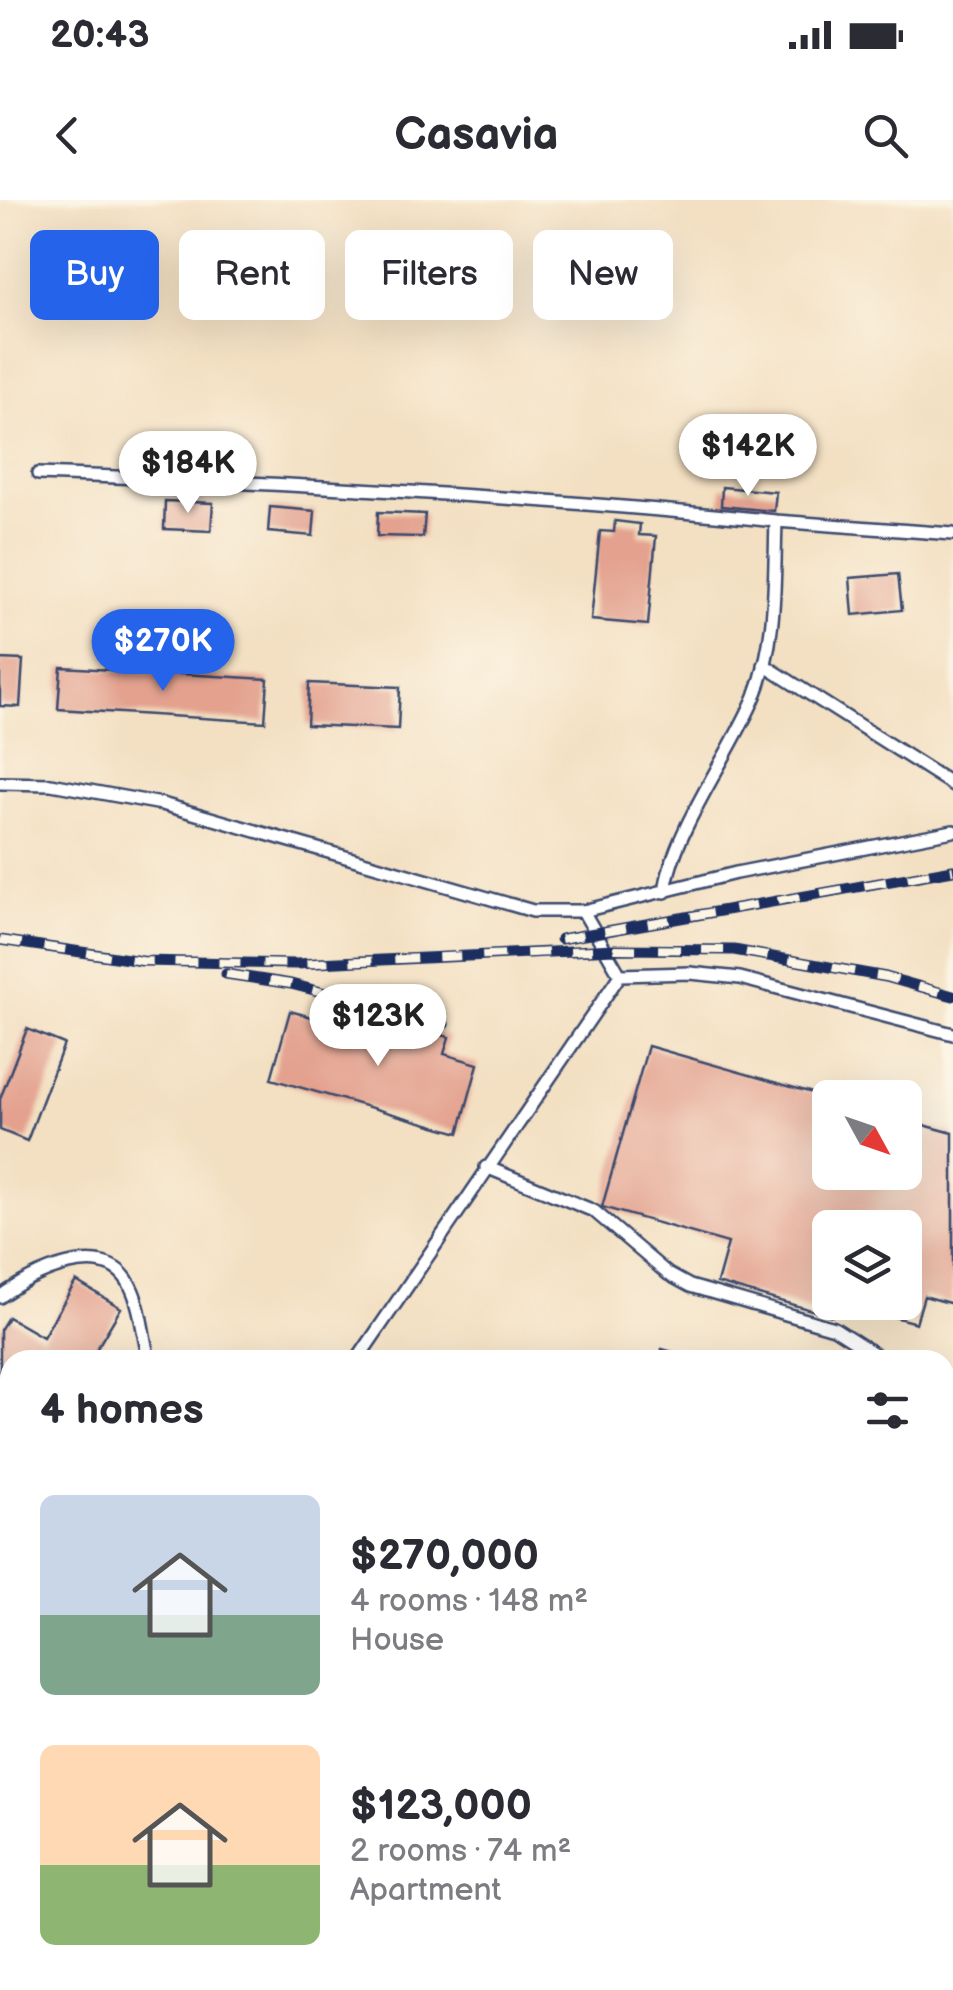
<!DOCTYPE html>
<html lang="en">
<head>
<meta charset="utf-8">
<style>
  body { margin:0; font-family:"Balsamiq Sans",sans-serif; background:#f7f7f7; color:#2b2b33; height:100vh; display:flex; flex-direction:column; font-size:38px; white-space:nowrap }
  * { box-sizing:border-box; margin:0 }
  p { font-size:32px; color:#7c7c81 }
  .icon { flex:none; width:55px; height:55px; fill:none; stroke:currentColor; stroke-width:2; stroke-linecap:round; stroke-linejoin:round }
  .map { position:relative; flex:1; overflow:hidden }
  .details { position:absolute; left:0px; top:1150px; width:955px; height:640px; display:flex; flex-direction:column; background:#fff; border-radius:30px 30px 0 0; box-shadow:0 10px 40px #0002 }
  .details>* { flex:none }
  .guide { position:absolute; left:30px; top:30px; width:895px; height:90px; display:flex; gap:20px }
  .needle { width:65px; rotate:130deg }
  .controls { position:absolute; left:812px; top:880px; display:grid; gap:20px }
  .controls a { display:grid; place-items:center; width:110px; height:110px; border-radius:15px; background:#fff; box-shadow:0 10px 40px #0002; font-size:50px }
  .price { position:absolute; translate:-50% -85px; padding:0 22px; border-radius:35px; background:#fff; color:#222; font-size:32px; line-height:65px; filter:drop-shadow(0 2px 5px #0008) }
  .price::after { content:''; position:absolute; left:50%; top:60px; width:30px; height:22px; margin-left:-15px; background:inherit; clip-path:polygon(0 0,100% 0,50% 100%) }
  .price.current { background:#2563eb; color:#fff }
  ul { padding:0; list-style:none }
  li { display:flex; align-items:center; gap:30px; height:250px; padding:0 40px }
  li span { display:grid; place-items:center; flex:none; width:280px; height:200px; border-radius:15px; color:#555 }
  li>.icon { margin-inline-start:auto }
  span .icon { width:120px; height:120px; fill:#fffc; stroke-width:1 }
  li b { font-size:42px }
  h2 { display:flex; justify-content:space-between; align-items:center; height:120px; padding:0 40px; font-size:42px }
  .pill { padding:0 35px; border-radius:15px; background:#fff; box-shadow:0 10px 40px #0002; font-size:35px; line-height:90px }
  .pill.current { background:#2563eb; color:#fff }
  .status { display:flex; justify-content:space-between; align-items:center; height:70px; padding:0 50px; background:#fff; direction:ltr }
  .status svg { height:28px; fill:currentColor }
  header { display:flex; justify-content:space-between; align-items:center; height:130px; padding:0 40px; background:#fff; font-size:45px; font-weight:800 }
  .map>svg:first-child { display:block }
  .building { fill:#e3a18e }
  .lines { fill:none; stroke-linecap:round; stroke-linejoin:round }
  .service-casing { stroke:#3b496d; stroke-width:16 }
  .minor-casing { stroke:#3b496d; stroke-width:28 }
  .service { stroke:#fff; stroke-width:11 }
  .minor { stroke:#fff; stroke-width:22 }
  .rail-casing { stroke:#1b2f5e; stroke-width:11 }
  .rail { stroke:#fcf5e5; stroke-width:8; stroke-dasharray:22; stroke-linecap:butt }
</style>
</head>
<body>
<div class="status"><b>20:43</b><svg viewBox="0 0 49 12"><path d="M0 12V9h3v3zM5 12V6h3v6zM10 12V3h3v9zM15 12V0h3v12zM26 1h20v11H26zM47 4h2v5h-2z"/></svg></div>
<header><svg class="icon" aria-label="back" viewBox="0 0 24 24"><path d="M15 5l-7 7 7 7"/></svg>Casavia<svg class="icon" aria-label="search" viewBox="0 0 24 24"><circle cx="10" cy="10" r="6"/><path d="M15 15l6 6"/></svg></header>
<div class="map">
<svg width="953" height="1790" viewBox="0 0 953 1790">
  <rect width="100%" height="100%" fill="#fcf5e5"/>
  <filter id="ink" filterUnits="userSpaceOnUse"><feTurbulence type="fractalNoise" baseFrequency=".01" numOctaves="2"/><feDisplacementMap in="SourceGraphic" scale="20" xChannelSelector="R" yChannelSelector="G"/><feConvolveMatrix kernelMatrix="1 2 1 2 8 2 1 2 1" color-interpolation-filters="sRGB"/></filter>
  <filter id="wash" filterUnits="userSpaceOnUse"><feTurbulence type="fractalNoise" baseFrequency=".0048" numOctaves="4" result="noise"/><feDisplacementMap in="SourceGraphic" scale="40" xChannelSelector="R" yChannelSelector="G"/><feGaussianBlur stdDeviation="2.25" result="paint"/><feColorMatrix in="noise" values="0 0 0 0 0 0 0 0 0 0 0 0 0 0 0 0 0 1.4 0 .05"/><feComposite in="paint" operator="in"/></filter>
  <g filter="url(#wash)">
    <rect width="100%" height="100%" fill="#f3dfc1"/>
    <g id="blocks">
      <path class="building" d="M722 287 776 292 774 311 721 306Z
        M165 301 213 303 211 331 164 329Z
        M270 307 315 311 313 336 268 332Z
        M378 312 425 314 423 337 377 336Z
        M615 321 640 324 639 335 656 336 648 425 591 420 600 331 614 332Z
        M898 374 902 410 853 415 850 378Z
        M0 459 23 460 20 507 0 506Z
        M61 467 268 479 265 522 58 509Z
        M309 483 400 487 398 529 307 525Z
        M290 811 383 837 388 820 449 837 444 854 478 864 459 933 271 879Z
        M27 829 64 844 27 941 0 930V899Z
        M648 846 830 898V972H905V920L953 933V1104L924 1096 916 1123 847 1104 905 1102V1028H830V1102H836L832 1116 717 1083 728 1043 602 1007Z
        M76 1081 121 1108 90 1160H10V1177L0 1171V1130L8 1117 43 1137Z
        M662 1149 698 1159V1160H659Z"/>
    </g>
  </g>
  <g filter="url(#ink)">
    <use href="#blocks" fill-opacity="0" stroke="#3b496d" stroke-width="2.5"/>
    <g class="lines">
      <g class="service-casing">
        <path id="service" d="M38 274C285 283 530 296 776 321
          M764 465 953 585
          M0 583 51 584 162 604 533 711H583L736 673 953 631
          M665 692C672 632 731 554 755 496 777 441 774 379 776 321L953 334
          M583 711 620 775
          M620 775 690 773 740 778 953 834
          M486 967 594 1011 668 1074 690 1086 834 1128 884 1160
          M0 1097C30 1074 106 1037 130 1085 141 1106 143 1136 149 1160
          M357 1160 620 775
          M0 1194 10 1200
          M945 1208 953 1213
          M945 1750 953 1751
          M332 1780 347 1790
          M618 1780 633 1790
          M365 1790 372 1780
          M786 1790 803 1785 847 1790"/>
      </g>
      <g class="minor-casing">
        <path id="minor" d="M0 1360H10
          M945 1426 953 1427"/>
      </g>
      <use href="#service" class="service"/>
      <use href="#minor" class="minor"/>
      <g class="rail-casing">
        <path id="rail" d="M561 739 953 670
          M0 740 142 761 296 764 615 749 734 750 886 777 953 796
          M226 774 291 784 444 824
          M0 1276 10 1287
          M945 1771 953 1773
          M468 1780 480 1790
          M898 1780 950 1790"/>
      </g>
      <use href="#rail" class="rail"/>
    </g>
  </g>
</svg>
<div class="controls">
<a><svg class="needle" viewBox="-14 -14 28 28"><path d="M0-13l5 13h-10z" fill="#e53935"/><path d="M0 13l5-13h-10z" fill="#7c7c81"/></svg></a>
<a><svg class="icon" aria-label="layers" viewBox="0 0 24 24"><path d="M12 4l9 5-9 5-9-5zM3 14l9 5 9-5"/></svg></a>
</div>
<b class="price" style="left:748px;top:299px">$142K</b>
<b class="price" style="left:188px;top:316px">$184K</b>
<b class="price current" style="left:163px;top:494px">$270K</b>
<b class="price" style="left:378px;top:869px">$123K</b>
<div class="guide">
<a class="pill current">Buy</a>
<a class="pill">Rent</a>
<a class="pill">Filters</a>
<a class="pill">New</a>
</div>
<section class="details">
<h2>4 homes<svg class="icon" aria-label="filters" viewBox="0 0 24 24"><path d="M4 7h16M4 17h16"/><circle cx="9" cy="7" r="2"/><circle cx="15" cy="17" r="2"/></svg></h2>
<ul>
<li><span style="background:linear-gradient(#c9d6e8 60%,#7fa58c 0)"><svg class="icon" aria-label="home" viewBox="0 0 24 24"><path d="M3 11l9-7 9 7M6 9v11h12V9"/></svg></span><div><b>$270,000</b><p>4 rooms · 148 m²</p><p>House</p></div></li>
<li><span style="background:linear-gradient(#ffd9b3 60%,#8fb573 0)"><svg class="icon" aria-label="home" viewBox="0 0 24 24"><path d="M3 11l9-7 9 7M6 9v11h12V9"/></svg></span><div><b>$123,000</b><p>2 rooms · 74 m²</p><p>Apartment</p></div></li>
</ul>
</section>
</div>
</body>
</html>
